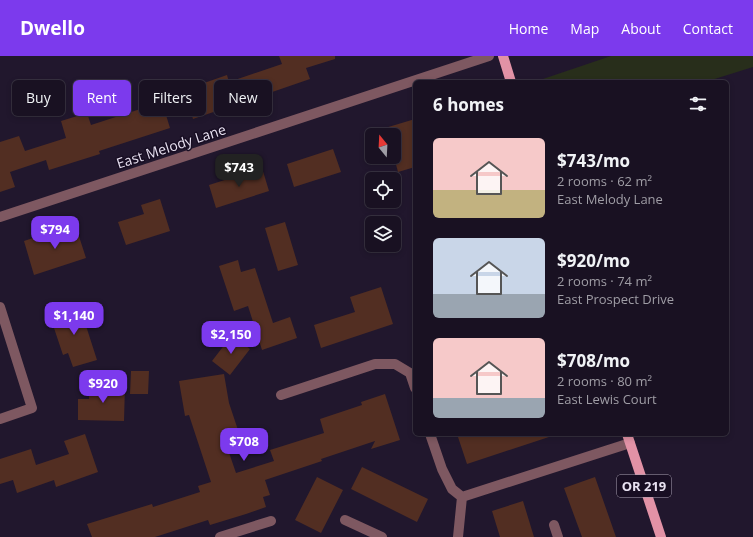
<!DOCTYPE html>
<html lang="en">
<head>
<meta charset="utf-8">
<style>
  body { margin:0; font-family:"Open Sans",sans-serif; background:#261f2f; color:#f1f3f6; height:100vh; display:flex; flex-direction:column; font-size:15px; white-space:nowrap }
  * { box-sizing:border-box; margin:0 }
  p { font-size:13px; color:#9f9da5 }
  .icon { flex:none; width:22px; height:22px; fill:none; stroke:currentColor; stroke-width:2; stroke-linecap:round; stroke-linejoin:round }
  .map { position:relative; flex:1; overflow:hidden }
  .sheet { position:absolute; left:413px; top:24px; width:316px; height:356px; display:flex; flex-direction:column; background:#191122; border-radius:6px; box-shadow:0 2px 6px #0003,0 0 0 1px #373140 }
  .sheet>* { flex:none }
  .top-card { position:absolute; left:12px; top:24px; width:341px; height:36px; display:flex; gap:8px }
  .needle { width:26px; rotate:342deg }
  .buttons { position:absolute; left:365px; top:72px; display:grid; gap:8px }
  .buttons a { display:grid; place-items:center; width:36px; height:36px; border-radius:6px; background:#191122; box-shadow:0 2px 6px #0003,0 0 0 1px #373140; font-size:20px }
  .price { position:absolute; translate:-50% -34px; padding:0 9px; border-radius:8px; background:#7c3aed; color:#fff; font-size:13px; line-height:26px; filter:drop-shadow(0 1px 2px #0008) }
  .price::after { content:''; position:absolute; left:50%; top:24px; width:12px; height:9px; margin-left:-6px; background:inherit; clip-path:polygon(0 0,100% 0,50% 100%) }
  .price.current { background:#222; color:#fff }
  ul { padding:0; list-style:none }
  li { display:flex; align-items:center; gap:12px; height:100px; padding:0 20px }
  li span { display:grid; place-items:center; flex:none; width:112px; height:80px; border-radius:6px; color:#555 }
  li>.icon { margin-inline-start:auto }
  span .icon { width:48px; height:48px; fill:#fffc; stroke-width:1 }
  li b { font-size:17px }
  h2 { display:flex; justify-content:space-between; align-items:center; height:48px; padding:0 20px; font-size:17px }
  .tag { padding:0 14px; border-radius:6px; background:#191122; box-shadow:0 2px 6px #0003,0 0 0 1px #373140; font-size:14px; line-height:36px }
  .tag.current { background:#7c3aed; color:#fff }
  header { display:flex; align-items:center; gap:24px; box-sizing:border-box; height:56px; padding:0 20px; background:#7c3aed; color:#fff }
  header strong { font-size:19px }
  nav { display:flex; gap:22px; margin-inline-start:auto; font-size:14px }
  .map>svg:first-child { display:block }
  .green { fill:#282e1b }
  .building { fill:#522e22 }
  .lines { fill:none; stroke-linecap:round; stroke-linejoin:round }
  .minor { stroke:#7e5861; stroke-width:10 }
  .major { stroke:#e292a6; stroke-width:10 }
  .labels { text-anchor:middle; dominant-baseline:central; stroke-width:3; stroke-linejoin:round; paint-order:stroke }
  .shield { fill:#180e23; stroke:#aaa2b3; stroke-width:1 }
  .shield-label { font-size:13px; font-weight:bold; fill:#e8e1f1 }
  .street-label { font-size:14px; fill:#e8e1f1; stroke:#180e23 }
</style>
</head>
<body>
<header>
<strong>Dwello</strong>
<nav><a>Home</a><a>Map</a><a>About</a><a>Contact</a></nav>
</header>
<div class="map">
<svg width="753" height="481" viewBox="0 0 753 481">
  <rect width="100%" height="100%" fill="#21172d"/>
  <path class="green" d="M611 0H753V11L705 26H539L540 24Z"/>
  <path class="building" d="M279 0H335V3L306 12 310 23 193 63 184 34 227 19 229 26 282 8Z
    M162 46 170 72 99 95 100 98 49 114 46 104 10 116 15 131 0 136V86L19 80 25 95 66 82 61 65 87 57 91 69Z
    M415 63V111L398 116 394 101V79H387L385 72Z
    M333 93 341 116 294 131 287 108Z
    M262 112 269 135 216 152 209 129Z
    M160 143 170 175 126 189 118 166 144 158 141 149Z
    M285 166 298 209 278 215 265 172Z
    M75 168 86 202 34 219 24 185Z
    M238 204 241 216 255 212 273 267 290 261 297 282 262 294 248 250 234 255 219 210Z
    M381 231 393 268 321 292 314 269 355 256 350 241Z
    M79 248 97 304 73 311 68 297 63 299 54 272 59 270 55 256Z
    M232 279 250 293 230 319 212 305Z
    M131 315H149L148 338H130Z
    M224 318 229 347 239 377 224 382 236 417 274 405 270 394 324 377 320 363 362 349 361 346 385 338 400 384 371 393 375 385 321 403 322 405 265 424 270 439 263 441 266 451 246 458 210 469 208 464 155 481H92L87 468 152 448 153 451 200 436 198 430 211 426 189 359 185 360 179 325Z
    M89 329H125L124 365 78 364V343H89Z
    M85 378 98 416 56 431 54 424 17 437 13 424 0 428V403L31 393 36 409 69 398 64 385Z
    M457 378H548L549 381 467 408Z
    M362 411 428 443 417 466 351 433Z
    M317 421 343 434 321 477 295 464Z
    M595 421 616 481H582L564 432Z
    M523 445 534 481H500L492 455Z"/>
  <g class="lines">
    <path class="minor" d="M0 161 489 0
      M0 251 32 352 0 363
      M281 339 375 308H395L410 317 415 332
      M430 378 442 413 452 433 462 441
      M462 441 630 387
      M345 464 382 481
      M554 469 558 481
      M220 481 271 465
      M458 481 462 441"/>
    <path class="major" d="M503 0 511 26
      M627 378 661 481"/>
  </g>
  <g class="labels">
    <rect class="shield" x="617" y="419" width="54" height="22" rx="3"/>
    <g class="shield-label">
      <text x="644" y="430">OR 219</text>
    </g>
    <g class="street-label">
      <text transform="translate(171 90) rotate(-18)">East Melody Lane</text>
    </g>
  </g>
</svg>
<div class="buttons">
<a><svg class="needle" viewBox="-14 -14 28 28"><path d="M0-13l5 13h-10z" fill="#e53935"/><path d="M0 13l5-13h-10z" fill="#9f9da5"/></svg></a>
<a><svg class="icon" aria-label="locate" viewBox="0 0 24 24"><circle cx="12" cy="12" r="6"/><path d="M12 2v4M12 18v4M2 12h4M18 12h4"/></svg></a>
<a><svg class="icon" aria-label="layers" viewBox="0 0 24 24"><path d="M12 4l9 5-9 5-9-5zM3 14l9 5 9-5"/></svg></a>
</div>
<b class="price current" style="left:239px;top:132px">$743</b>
<b class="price" style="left:55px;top:194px">$794</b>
<b class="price" style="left:74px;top:280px">$1,140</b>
<b class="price" style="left:231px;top:299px">$2,150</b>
<b class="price" style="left:103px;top:348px">$920</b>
<b class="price" style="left:244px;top:406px">$708</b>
<div class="top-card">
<a class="tag">Buy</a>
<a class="tag current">Rent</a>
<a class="tag">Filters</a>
<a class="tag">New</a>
</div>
<section class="sheet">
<h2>6 homes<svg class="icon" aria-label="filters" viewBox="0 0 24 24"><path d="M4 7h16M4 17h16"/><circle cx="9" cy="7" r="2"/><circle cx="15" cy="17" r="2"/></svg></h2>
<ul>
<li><span style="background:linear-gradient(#f6c9c9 65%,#c2b280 0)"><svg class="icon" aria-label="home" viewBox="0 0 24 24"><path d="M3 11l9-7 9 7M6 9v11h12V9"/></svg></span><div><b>$743/mo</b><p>2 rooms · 62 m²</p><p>East Melody Lane</p></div></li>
<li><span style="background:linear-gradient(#c9d6e8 70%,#9aa5b1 0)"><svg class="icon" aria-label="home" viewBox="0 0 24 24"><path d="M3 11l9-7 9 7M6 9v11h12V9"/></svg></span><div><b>$920/mo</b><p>2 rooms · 74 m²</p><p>East Prospect Drive</p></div></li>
<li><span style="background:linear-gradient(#f6c9c9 75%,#9aa5b1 0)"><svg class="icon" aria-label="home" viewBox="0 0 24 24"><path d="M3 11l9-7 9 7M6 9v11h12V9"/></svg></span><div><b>$708/mo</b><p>2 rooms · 80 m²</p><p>East Lewis Court</p></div></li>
</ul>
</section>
</div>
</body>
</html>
